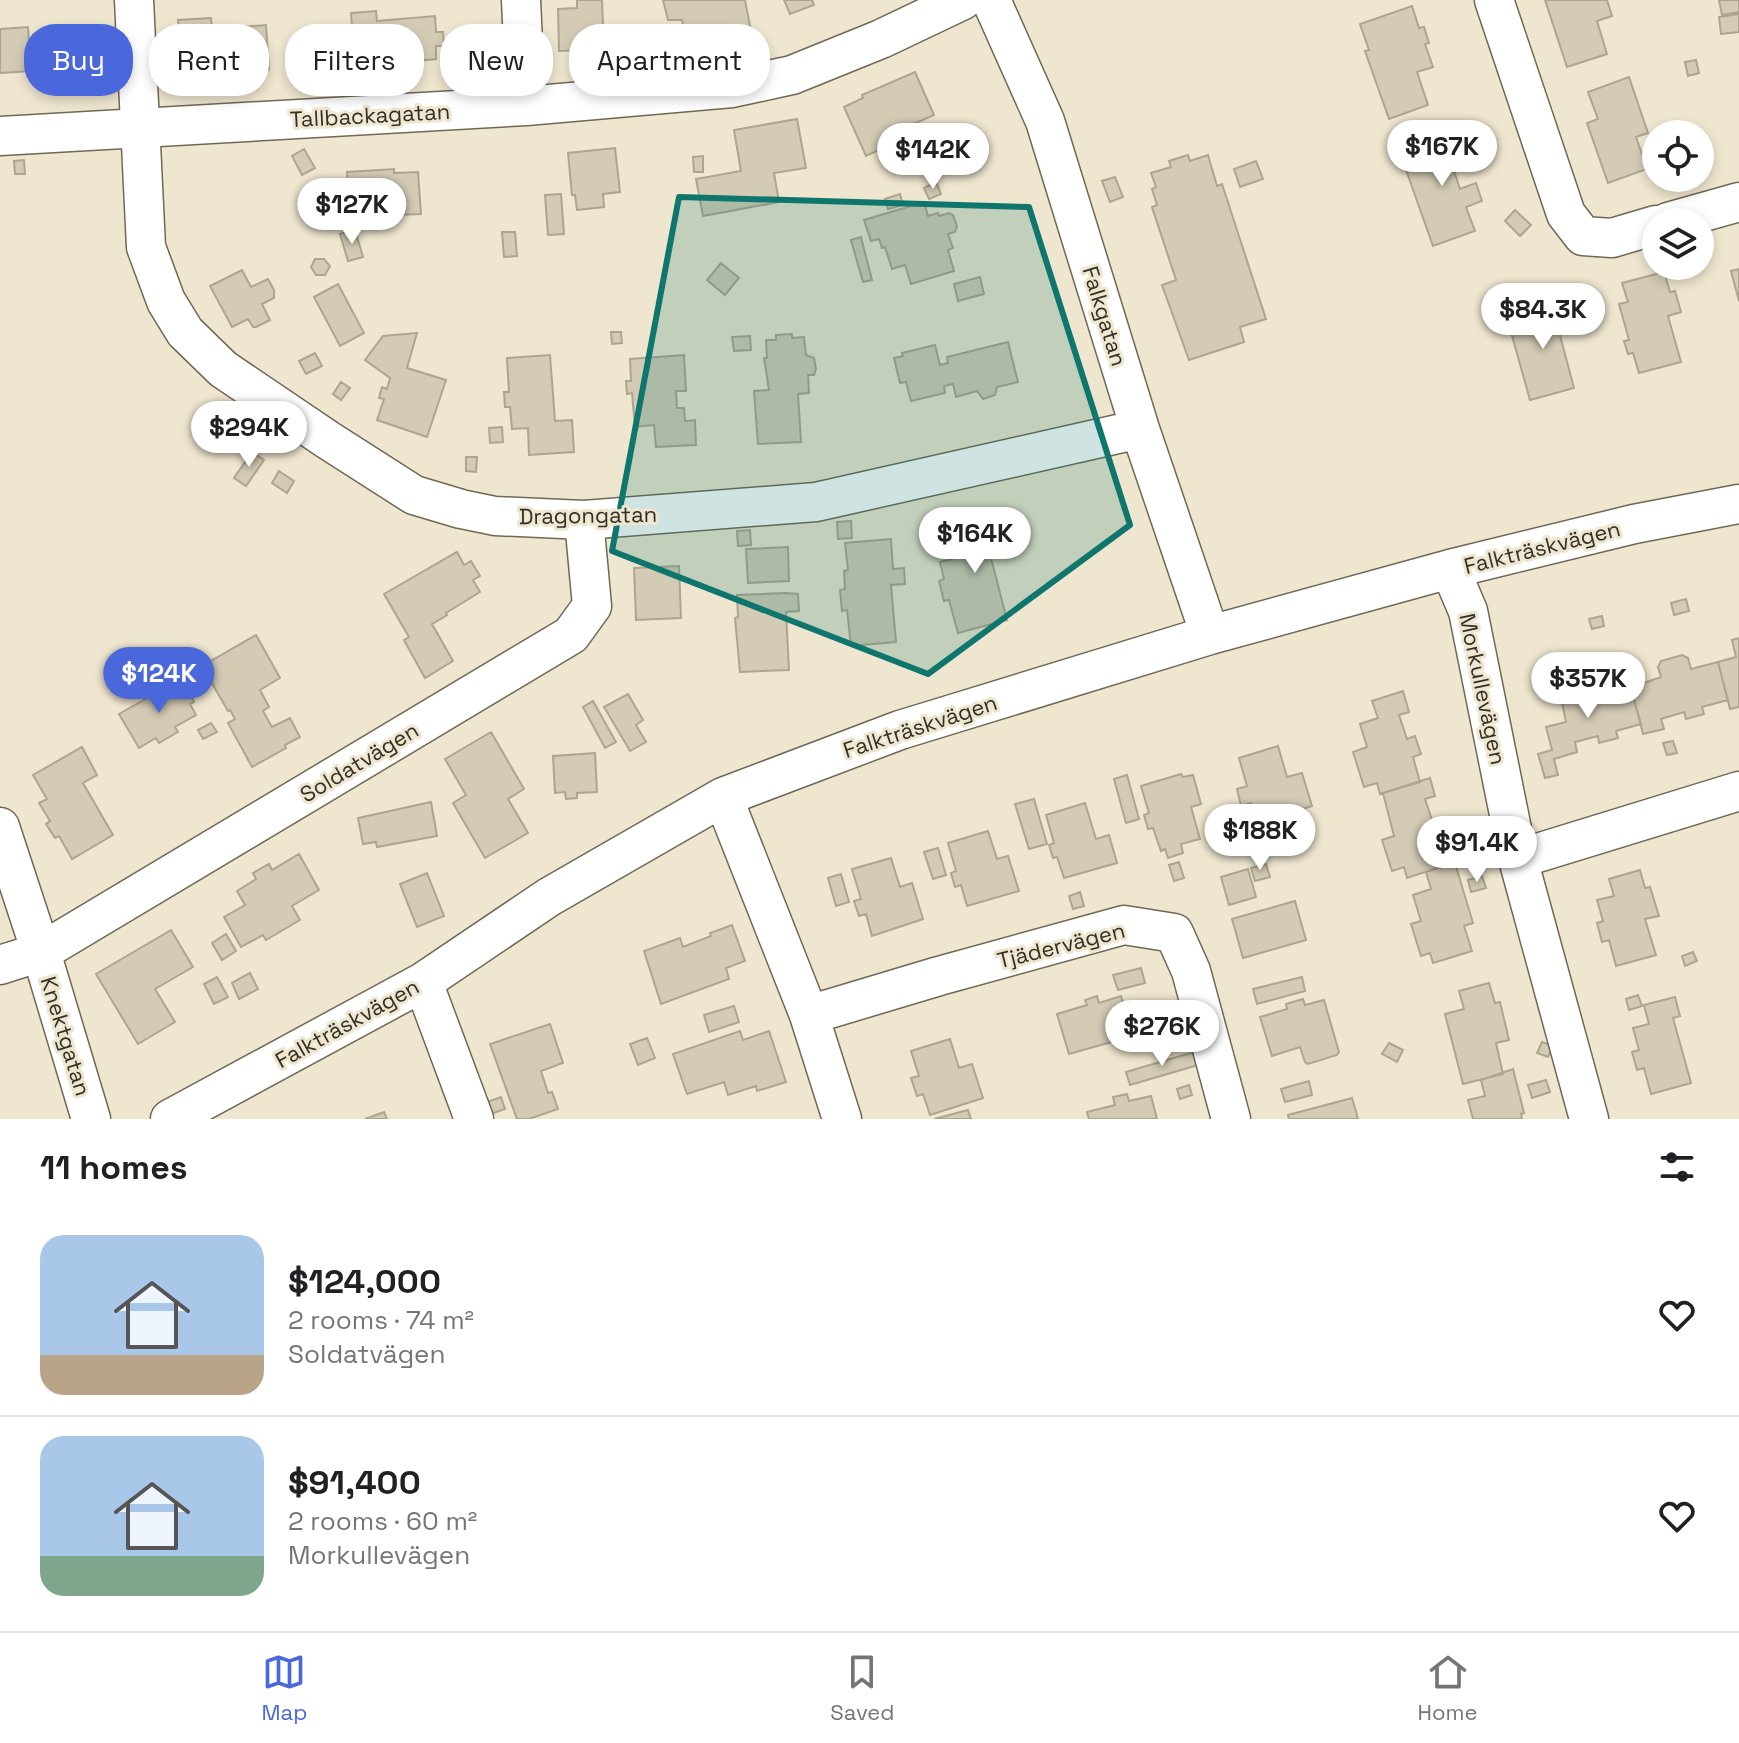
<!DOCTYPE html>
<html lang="en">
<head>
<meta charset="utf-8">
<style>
  body { margin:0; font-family:"Space Grotesk",sans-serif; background:#f6f6f6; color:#202124; height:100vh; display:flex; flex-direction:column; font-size:30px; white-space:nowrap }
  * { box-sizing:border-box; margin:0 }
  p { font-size:26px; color:#757577 }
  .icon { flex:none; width:44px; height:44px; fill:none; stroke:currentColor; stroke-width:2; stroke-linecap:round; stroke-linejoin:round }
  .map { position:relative; height:1119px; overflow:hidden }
  .drawer { display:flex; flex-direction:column; background:#fff; flex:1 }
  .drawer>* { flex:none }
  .hud { position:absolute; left:24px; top:24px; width:800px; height:72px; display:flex; gap:16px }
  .tools { position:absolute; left:1642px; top:120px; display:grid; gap:16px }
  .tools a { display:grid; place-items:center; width:72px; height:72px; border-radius:50%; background:#fff; box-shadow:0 4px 12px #0003; font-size:40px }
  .price { position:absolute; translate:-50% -68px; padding:0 18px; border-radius:28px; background:#fff; color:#222; font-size:26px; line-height:52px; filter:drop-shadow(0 2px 4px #0008) }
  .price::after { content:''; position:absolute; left:50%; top:48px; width:24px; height:18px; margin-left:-12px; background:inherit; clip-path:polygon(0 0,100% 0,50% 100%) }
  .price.on { background:#4a68dc; color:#fff }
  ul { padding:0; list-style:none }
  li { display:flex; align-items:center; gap:24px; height:200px; padding:0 40px }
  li+li { border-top:2px solid #e0e0e0 }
  li span { display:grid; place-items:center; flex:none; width:224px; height:160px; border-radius:24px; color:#555 }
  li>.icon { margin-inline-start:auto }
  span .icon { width:96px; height:96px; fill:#fffc; stroke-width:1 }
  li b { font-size:34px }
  h2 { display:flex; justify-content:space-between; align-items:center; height:96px; padding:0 40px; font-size:34px }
  .pill { padding:0 28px; border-radius:32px; background:#fff; box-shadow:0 4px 12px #0003; font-size:28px; line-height:72px }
  .pill.on { background:#4a68dc; color:#fff }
  .menu { display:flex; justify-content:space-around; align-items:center; height:112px; border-top:2px solid #e0e0e0; background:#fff; font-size:22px; color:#757577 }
  .menu a { display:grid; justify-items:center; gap:4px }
  .menu .on { color:#4a68dc }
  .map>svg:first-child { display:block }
  .building { fill:#d4cbb5; stroke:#ada590; stroke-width:2 }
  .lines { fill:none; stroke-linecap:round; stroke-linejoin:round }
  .minor-casing { stroke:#706854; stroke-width:41 }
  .minor { stroke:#fff; stroke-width:38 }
  .marked { fill:#0f766e; fill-opacity:0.2; stroke:#0f766e; stroke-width:6; stroke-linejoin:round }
  .labels { text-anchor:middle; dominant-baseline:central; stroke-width:6; stroke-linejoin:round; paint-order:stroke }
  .street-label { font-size:22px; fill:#322f26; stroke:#efe6cf }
</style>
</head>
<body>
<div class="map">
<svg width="1739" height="1119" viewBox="0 0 1739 1119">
  <rect width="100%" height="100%" fill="#efe6cf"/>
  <path class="building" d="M577 0H602L604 49H599L600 55 582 56 581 50 559 51 558 9 577 8Z
    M663 0H745L751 31 691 43 688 29H684L682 20H668Z
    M784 0H812L814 5 790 14Z
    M1545 0H1607L1612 16 1597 21 1607 54 1567 67Z
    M1719 0H1739V12L1722 15Z
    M1412 6 1419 28 1424 27 1429 43 1425 44 1433 67 1417 72 1428 105 1389 119 1365 51 1369 50 1360 24Z
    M376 11 377 21 435 16 436 32H443L444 46H436V59L417 61 418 67 398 68V62L378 64 377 50 354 51 351 13Z
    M1739 14V32L1721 34 1719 17Z
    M211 18 212 29 266 25 269 70 209 74 208 52 181 54 178 20Z
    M28 27 31 71 0 73V29Z
    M1696 60 1699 73 1688 76 1685 62Z
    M915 72 934 115 904 128 910 141 887 151 885 147 866 156 844 107 863 98 862 95Z
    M1629 77 1648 133 1636 137 1647 169 1608 183 1587 123 1598 119 1588 92Z
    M797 119 806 168 774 173 779 202 703 216 696 179 741 171 734 130Z
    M1462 129 1469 149 1449 156 1460 189 1476 183 1482 201 1466 207 1475 231 1433 246 1405 167 1411 164 1407 149Z
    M979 141 984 157 971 161 966 146Z
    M615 148 620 192 603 194 604 207 577 210 575 195H572L568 153Z
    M304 149 315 168 302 175 292 156Z
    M1188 155 1190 161 1208 155 1217 186 1222 184 1266 319 1240 327 1244 342 1189 360 1162 285 1176 280 1152 207 1157 205 1152 189 1156 187 1151 173 1171 167 1169 161Z
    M703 156V172H694L693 157Z
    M24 160 25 174H15L14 161Z
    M1256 161 1263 179 1240 187 1234 169Z
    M394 169V173L418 172 421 214 396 215 397 221 369 223 368 213 350 214 347 172Z
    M1115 177 1123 197 1110 202 1102 181Z
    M936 182 941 194 929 199 924 188Z
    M561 194 564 234 548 235 545 195Z
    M900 194 903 205 888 209 885 199Z
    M924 202 928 216 938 213 939 216 949 213 953 215 957 226 955 232 948 234 953 248 948 250 954 271 911 284 905 265 892 269 885 247 882 248 879 239 871 241 864 220Z
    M1515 210 1531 225 1520 236 1505 221Z
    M355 230 363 257 348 261 340 234Z
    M502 232H515L517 256 504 257Z
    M861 237 872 280 863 282 851 240Z
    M315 259H324L330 266 325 275H316L311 267Z
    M721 263 739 278 725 295 707 280Z
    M1739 269V301L1731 271Z
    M242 270 251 287 268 279 274 290V298L262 304 270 320 256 327H253L248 319 232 327 210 286Z
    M1664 272 1670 292 1675 291 1681 312 1668 316 1681 362 1639 373 1633 353 1628 354 1624 341 1629 340 1619 304 1628 302 1622 283Z
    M980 277 984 294 958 301 954 284Z
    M338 284 364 333 340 346 314 297Z
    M1559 301 1565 322 1557 324 1574 388 1530 400 1511 332 1529 327 1528 322 1521 324 1518 312Z
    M611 332H621L622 343 612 344Z
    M417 333 407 368 446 380 427 437 377 420 384 399 379 398 382 387 387 389 390 378 365 360 383 336Z
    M792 334V338L804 337 806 355 814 358 816 369 814 375H808L809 393 798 394 801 442 758 444 754 391 769 390 764 358H767L766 340H776V335Z
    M750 336 751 350 734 351 732 337Z
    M1008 342 1018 382 997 387 995 395 983 399 977 391 956 397 953 384 944 386 945 393 911 401 906 382 900 383 894 358 903 356 902 353 935 345 940 365 948 363 947 357Z
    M315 353 322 366 306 374 299 361Z
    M550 355 555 421 572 420 574 452 529 455 528 428 512 429 510 407H505L504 392H509L507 358Z
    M684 355 686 391H676L677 408H684L685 421 695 420 696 445 656 447 654 425 635 427 632 393 627 394 626 381H631L630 359Z
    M341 382 350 388 341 400 333 394Z
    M502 427 503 442 490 443 489 428Z
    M252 452 264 460 246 486 234 478Z
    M466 457H477L476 472 466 471Z
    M279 471 294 481 287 493 272 483Z
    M962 509 966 521 950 525 947 513Z
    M999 516 1008 553 991 558 1007 620 958 633 949 600 944 601 939 581 944 579 940 562 956 558 949 529Z
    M851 521 852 538 838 539 837 522Z
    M750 530 751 545 738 546 737 531Z
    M891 539 893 569 904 568 905 584 891 585 896 642 851 646 847 610 842 611 840 590 845 589 844 571 848 570 845 543Z
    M788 547 789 581 748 583 746 549Z
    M457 552 464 565 471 561 480 576 473 580 480 592 446 613 447 615 432 624 453 661 425 678 404 640 409 637 384 594Z
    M679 566 681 618 636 620 634 568Z
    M786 593 798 594 799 611 786 612 789 670 740 672 735 618 738 617 737 595Z
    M1686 599 1689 611 1674 615 1671 603Z
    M1602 616 1604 626 1592 629 1589 619Z
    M256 635 280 678 260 690 269 707 263 711 272 727 290 718 300 737 285 745 286 748 252 767 228 723 235 719 230 710 228 711 202 666Z
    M1739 638V707L1730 709 1718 662 1736 657 1732 640Z
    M1682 655 1688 658 1691 669 1718 662 1728 700 1702 707 1704 714 1686 719 1684 712 1661 719 1664 729 1643 734 1629 680 1639 678 1641 684 1661 677 1658 667 1661 661Z
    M1596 678 1600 694 1630 686 1641 724 1616 731 1618 738 1599 743 1598 736 1575 742 1577 752 1554 759 1558 775 1545 778 1538 754 1552 750 1546 727 1566 722 1559 688Z
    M177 681 183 692 187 689 194 702 190 704 196 715 175 727 178 732 159 743 156 738 139 748 119 714Z
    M1403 691 1409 712 1399 715 1407 739 1415 736 1421 754 1413 757 1420 782 1380 794 1377 783 1364 787 1353 752 1367 747 1360 724 1378 718 1372 701Z
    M628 694 643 720 636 725 646 742 630 751 604 707Z
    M593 701 616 742 605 748 583 707Z
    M211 723 217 732 203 739 198 730Z
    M491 732 524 789 508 799 528 833 485 858 453 803 466 795 445 759Z
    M1673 741 1677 753 1667 755 1663 743Z
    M1278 746 1287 777 1302 773 1312 806 1257 822 1251 803 1241 806 1237 789 1247 786 1239 758Z
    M82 747 97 775 83 783 113 835 72 859 59 836 55 838 46 824 50 821 39 803 47 799 33 775Z
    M595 753 597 792 577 793V798L566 799 565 792 555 793 553 756Z
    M1181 774 1183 777 1193 775 1201 804 1191 807 1200 839 1181 844 1183 853 1168 858 1165 849 1161 851 1153 828 1148 829 1144 815 1149 813 1141 786Z
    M1127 775 1139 819 1126 823 1114 779Z
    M1430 778 1435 796 1425 799 1433 823 1439 821 1444 837 1438 839 1446 865 1407 878 1404 867 1392 871 1382 840 1394 836 1383 793Z
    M1034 799 1047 844 1029 849 1015 804Z
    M431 802 437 836 377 847 376 842 363 844 358 818Z
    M1085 803 1096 839 1109 835 1117 863 1064 878 1057 857 1053 858 1049 845 1054 843 1046 815Z
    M988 831 997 859 1008 856 1019 891 967 906 961 885 955 887 951 873 956 871 948 843Z
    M938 848 946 875 933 879 924 852Z
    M299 854 319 890 292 906 300 920 266 940 263 935 241 947 224 917 245 905 237 891 256 879 253 873 269 864 272 870Z
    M891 858 900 887 912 883 923 919 872 936 866 914 859 916 854 901 861 899 852 869Z
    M1179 862 1184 878 1174 881 1169 865Z
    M1455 863 1473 923 1464 926 1472 951 1433 963 1430 953 1421 956 1411 924 1421 921 1413 895 1431 889 1426 872Z
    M1266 864 1270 877 1255 881 1251 868Z
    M1248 869 1256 897 1229 905 1221 877Z
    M1640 870 1645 888 1650 887 1659 916 1645 919 1656 955 1616 966 1609 940 1602 942 1597 923 1603 921 1597 900 1614 896 1609 879Z
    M427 873 444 916 417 927 400 884Z
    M841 874 849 902 836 906 828 878Z
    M1482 876 1486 888 1471 892 1468 880Z
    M1080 892 1084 906 1073 909 1069 896Z
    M1295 901 1306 940 1243 958 1232 919Z
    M732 925 745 961 726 968 729 979 661 1004 644 951 680 938 683 947 711 936 710 933Z
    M171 930 193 967 155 989 175 1022 138 1044 96 974Z
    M226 934 236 951 222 960 212 943Z
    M1693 952 1697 961 1685 966 1682 956Z
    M1141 968 1145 983 1118 990 1113 975Z
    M250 973 258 989 239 999 232 983Z
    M217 977 228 997 214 1004 204 984Z
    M1302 977 1305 991 1257 1004 1253 989Z
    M1489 983 1495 1003 1500 1002 1509 1040 1496 1043 1503 1074 1463 1084 1445 1014 1464 1009 1459 991Z
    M1638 995 1642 1006 1629 1010 1626 999Z
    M1097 996 1099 1003 1121 996 1133 1036 1069 1054 1057 1014 1087 1005 1085 1000Z
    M1675 997 1680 1016 1673 1018 1691 1083 1651 1094 1644 1068 1637 1070 1632 1052 1639 1050 1633 1028 1649 1024 1644 1005Z
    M1303 999 1305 1005 1324 1000 1339 1052 1337 1055 1308 1064 1305 1062 1300 1047 1272 1056 1260 1017 1287 1009 1286 1004Z
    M734 1006 739 1022 709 1032 704 1015Z
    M550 1024 563 1063 541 1071 548 1093 552 1092 558 1109 529 1119H517L490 1044Z
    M740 1031 743 1040 769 1031 786 1082 757 1091 756 1086 728 1095 724 1082 687 1094 673 1054Z
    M647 1038 655 1058 638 1065 630 1044Z
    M950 1039 959 1068 972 1064 983 1098 930 1115 923 1094 917 1096 911 1078 919 1076 911 1051Z
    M1542 1042 1553 1046 1548 1057 1537 1053Z
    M1389 1043 1403 1050 1397 1062 1382 1054Z
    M1194 1052 1198 1065 1130 1085 1126 1072Z
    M1513 1069 1524 1113 1521 1114 1522 1119H1473L1468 1100 1485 1096 1481 1080Z
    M1546 1080 1550 1092 1532 1098 1528 1085Z
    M1309 1081 1312 1095 1285 1102 1281 1089Z
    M1189 1085 1192 1095 1180 1099 1177 1089Z
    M1127 1094 1129 1101 1151 1096 1157 1119H1089L1087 1112 1115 1105 1113 1097Z
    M501 1097 505 1109 491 1114 487 1102Z
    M1352 1098 1358 1119H1289L1288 1115Z
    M968 1110 971 1119H934Z
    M384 1112 387 1119H365Z"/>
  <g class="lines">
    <g class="minor-casing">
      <path id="minor" d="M134 0 146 247 166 301 185 332 223 369 328 440 414 495 461 509 495 516 584 520 816 502 1140 429
        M521 0 526 106
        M991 0 1045 121 1140 429 1210 635
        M1494 0 1566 214 1583 236 1612 238 1656 225
        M0 136 526 106 732 88 792 75 881 39 963 0
        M1668 222 1739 202
        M1450 569 1468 611 1518 859 1589 1119
        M723 797 809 1015 842 1119
        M0 827 41 952 91 1119
        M1518 859 1739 791
        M0 965 41 952 571 635 592 606 584 520
        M423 982 474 1119
        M809 1015 939 976 1124 925 1174 933 1191 971 1231 1119
        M170 1119 423 982 549 897 723 797 900 730 1210 635 1450 569 1634 524 1739 504"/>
    </g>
    <use href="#minor" class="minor"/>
  </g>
  <path class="marked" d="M679 197 1029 207 1130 525 928 674 612 551Z"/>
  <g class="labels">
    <g class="street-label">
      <text transform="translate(370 115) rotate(-3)">Tallbackagatan</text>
      <text transform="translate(1105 316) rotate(73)">Falkgatan</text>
      <text transform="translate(588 515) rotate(-1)">Dragongatan</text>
      <text transform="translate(1542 547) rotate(-14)">Falkträskvägen</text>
      <text transform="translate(1483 689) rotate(78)">Morkullevägen</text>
      <text transform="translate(920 726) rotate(-18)">Falkträskvägen</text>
      <text transform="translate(359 762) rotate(-31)">Soldatvägen</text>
      <text transform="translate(1061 945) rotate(-14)">Tjädervägen</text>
      <text transform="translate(347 1023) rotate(-29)">Falkträskvägen</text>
      <text transform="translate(66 1036) rotate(73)">Knektgatan</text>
    </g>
  </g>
</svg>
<div class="tools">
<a><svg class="icon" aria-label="locate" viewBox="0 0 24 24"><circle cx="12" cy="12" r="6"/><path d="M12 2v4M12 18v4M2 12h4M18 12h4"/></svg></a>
<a><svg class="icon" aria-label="layers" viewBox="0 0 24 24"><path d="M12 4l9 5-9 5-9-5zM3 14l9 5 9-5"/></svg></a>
</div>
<b class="price" style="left:1442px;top:188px">$167K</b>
<b class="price" style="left:933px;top:191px">$142K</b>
<b class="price" style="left:352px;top:246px">$127K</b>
<b class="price" style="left:1543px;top:351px">$84.3K</b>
<b class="price" style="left:249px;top:469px">$294K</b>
<b class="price" style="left:975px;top:575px">$164K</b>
<b class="price on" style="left:159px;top:715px">$124K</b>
<b class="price" style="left:1588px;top:720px">$357K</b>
<b class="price" style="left:1260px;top:872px">$188K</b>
<b class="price" style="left:1477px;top:884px">$91.4K</b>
<b class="price" style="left:1162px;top:1068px">$276K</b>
<div class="hud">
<a class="pill on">Buy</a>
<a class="pill">Rent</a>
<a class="pill">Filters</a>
<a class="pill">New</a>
<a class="pill">Apartment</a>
</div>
</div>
<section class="drawer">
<h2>11 homes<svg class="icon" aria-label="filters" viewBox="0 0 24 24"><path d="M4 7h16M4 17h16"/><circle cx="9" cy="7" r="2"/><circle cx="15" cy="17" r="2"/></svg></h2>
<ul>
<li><span style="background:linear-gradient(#a9c7e8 75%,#b9a48a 0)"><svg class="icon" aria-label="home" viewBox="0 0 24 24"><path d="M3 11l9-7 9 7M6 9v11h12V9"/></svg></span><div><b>$124,000</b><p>2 rooms · 74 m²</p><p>Soldatvägen</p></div><svg class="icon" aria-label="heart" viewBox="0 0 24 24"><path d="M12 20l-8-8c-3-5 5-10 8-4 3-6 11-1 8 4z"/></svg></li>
<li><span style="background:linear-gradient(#a9c7e8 75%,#7fa58c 0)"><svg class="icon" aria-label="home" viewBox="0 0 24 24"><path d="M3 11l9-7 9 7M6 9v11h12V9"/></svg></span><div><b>$91,400</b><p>2 rooms · 60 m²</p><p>Morkullevägen</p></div><svg class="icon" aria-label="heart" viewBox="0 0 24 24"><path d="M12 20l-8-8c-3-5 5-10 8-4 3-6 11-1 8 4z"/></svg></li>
</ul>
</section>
<nav class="menu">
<a class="on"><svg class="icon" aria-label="map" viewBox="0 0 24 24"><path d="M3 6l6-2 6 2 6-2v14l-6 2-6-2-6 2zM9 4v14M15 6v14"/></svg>Map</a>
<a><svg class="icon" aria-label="saved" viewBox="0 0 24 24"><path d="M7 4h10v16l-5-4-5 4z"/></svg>Saved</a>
<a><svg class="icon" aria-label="home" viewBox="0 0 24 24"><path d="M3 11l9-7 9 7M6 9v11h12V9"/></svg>Home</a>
</nav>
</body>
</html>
